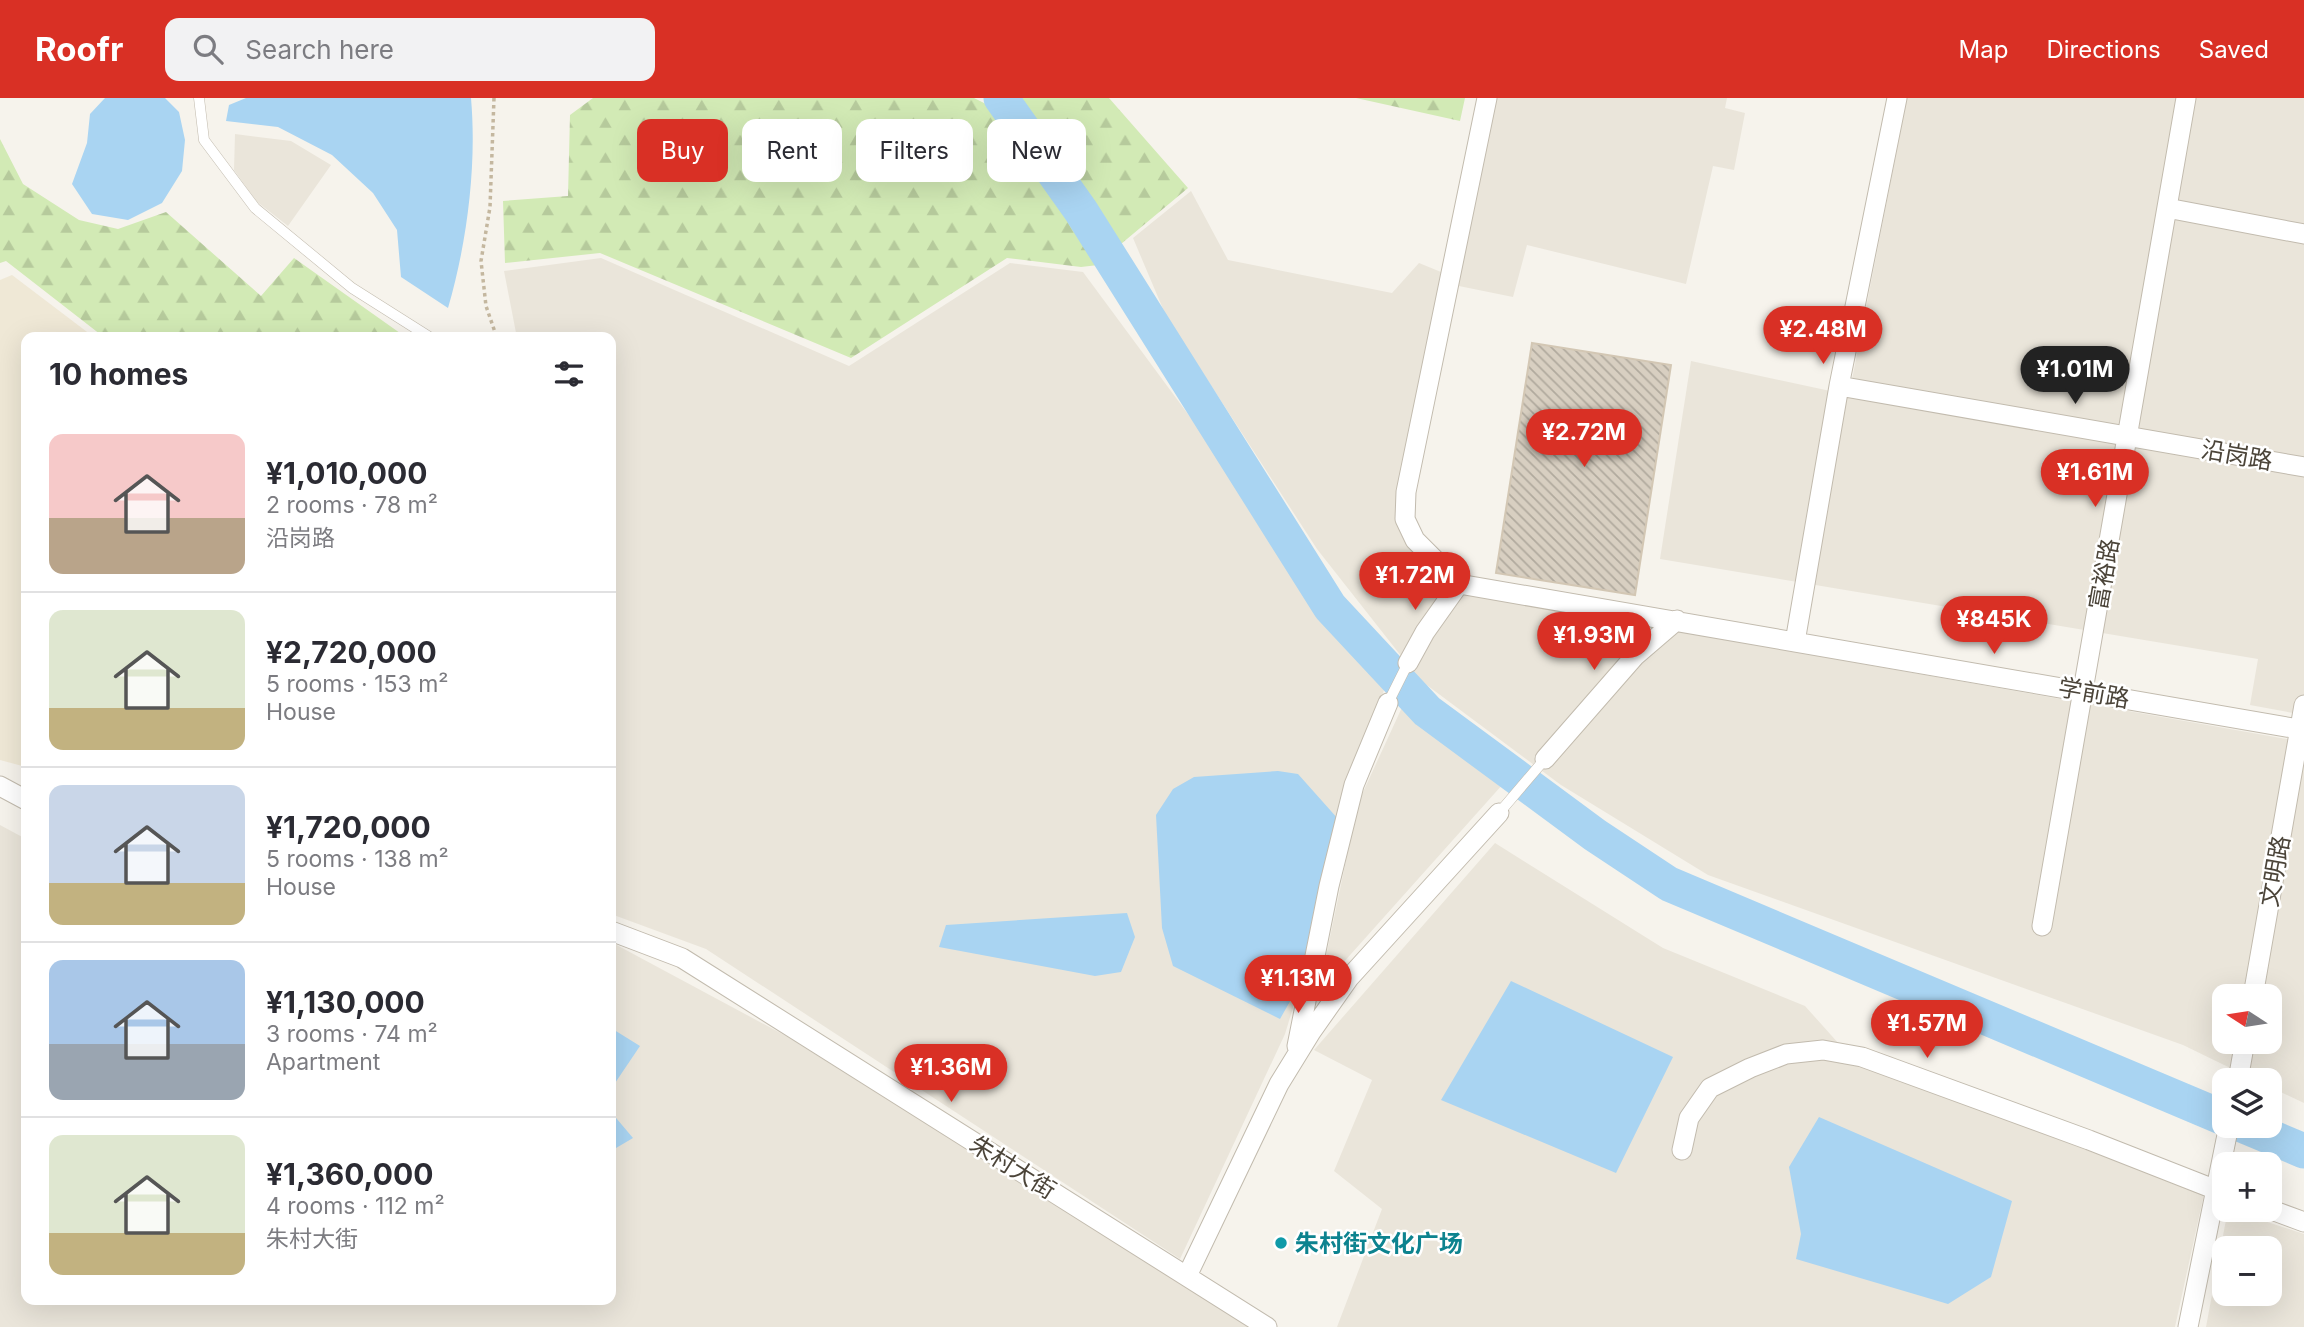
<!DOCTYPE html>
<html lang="en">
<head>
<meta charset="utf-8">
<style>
  body { margin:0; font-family:Inter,"Noto Sans SC",sans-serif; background:#f2f2f3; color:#2b2b33; height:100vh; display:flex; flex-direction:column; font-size:26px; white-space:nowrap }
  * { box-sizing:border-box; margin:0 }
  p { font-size:23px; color:#7c7c81 }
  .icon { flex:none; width:38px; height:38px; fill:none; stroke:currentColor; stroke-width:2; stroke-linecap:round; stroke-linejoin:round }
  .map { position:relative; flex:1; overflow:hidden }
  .drawer { position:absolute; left:21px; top:234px; width:595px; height:973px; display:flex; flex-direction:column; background:#fff; border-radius:14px; box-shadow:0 7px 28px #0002 }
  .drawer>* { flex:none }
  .hud { position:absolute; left:637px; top:21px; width:665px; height:63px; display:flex; gap:14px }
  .needle { width:46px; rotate:282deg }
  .fabs { position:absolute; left:2212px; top:886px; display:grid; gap:14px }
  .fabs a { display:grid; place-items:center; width:70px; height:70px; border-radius:14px; background:#fff; box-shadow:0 7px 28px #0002; font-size:35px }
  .price { position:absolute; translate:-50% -60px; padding:0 16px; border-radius:24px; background:#d93025; color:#fff; font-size:23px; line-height:46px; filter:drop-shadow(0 2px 4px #0008) }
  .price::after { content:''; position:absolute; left:50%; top:42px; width:21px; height:16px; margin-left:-10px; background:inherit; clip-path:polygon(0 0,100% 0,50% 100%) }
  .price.on { background:#222; color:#fff }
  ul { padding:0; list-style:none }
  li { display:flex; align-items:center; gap:21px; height:175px; padding:0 28px }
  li+li { border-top:2px solid #e1e1e2 }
  li span { display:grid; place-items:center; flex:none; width:196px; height:140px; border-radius:14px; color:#555 }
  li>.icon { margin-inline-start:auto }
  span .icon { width:84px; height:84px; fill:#fffc; stroke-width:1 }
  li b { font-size:30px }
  h2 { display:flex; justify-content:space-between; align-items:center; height:84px; padding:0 28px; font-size:30px }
  .chip { padding:0 24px; border-radius:14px; background:#fff; box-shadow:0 7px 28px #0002; font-size:24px; line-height:63px }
  .chip.on { background:#d93025; color:#fff }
  header { display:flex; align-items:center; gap:42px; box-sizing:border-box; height:98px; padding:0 35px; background:#d93025; color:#fff }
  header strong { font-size:33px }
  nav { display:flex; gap:38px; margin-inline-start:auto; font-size:24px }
  .search { width:490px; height:63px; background:#f2f2f3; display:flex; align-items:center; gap:18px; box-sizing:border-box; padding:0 24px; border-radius:14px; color:#7c7c81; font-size:26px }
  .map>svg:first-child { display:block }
  .residential { fill:#eae5da; fill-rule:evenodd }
  .education { fill:#efe8d6 }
  .forest { fill:url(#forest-firs) }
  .water { fill:#a9d4f2 }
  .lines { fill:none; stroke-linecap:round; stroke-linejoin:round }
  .river { stroke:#a9d4f2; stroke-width:35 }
  .building { fill:url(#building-back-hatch); stroke:#d3c7b4; stroke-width:2 }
  .lane-casing { stroke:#c2bbae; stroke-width:11 }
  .street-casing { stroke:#c2bbae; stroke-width:21 }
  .path { stroke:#c4b79f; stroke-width:3.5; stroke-dasharray:3.5 3.5; stroke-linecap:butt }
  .lane { stroke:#fff; stroke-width:10 }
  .street { stroke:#fff; stroke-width:19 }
  .culture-dot { fill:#0f9aa8; stroke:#fff; stroke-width:2.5 }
  .labels { text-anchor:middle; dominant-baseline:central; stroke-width:5; stroke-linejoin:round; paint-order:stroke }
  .street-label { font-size:24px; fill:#4b4439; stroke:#fff }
  .culture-label { font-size:24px; font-weight:bold; fill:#0d838f; stroke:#fff; text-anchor:start }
</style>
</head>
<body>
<header>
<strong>Roofr</strong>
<div class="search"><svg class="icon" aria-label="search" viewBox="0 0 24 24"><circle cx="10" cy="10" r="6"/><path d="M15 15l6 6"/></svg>Search here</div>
<nav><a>Map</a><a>Directions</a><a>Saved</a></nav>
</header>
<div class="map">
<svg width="2304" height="1229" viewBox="0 0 2304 1229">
  <defs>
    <pattern id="forest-firs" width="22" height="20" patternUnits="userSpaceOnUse" patternTransform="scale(1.75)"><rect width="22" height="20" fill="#d2eab5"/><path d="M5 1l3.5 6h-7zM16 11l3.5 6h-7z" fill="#b6ca9c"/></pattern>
    <pattern id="building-back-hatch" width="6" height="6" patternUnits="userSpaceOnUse" patternTransform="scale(1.75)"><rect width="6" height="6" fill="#d8cfc1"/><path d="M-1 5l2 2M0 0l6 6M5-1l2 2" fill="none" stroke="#b1aa9e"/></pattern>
  </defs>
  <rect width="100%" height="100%" fill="#f6f3ec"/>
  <path class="residential" d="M1493 0H1727L1725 10 1745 15 1734 72 1713 68 1686 186 1527 147 1513 199 1454 187Z
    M1907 0H2304V617L2250 607 2258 561 1660 461 1691 263 1849 297Z
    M235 36 291 43 331 67 288 128 256 103 234 72Z
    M1191 93 1228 162 1392 195 1419 165 1441 174 1395 415 1411 449 1490 500 2304 644V1005L2270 989V982H2255L2183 947 1708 777 1561 687 1420 582 1317 451 1166 218 1133 140ZM2224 898H2270V943H2224Z
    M601 160 849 268 1010 165 1083 174 1213 350 1329 529 1386 586 1343 716 1299 890 1285 936 1180 1161 706 851 611 816V240H517L504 173Z
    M1404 605 1503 686 1334 875 1325 863 1358 705Z
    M0 727 26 741V1202H611V844L786 938 1252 1229H0Z
    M1495 745 1663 850 1805 908 1857 966 2204 1096 2175 1229H1337L1382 1111 1334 1073 1372 982 1314 952Z
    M2228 1111 2304 1136V1229H2206ZM2224 1150H2270V1195H2224Z"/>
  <path class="education" d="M12 177 95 240H26V669L0 662V182Z"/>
  <path class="forest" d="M593 0H974L996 11 1107 166 1081 169 1007 160 851 260 600 155 505 165 503 103 568 98 570 17Z
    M1009 0H1109L1188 90 1115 151Z
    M1356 0H1465L1460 23Z
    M0 41 23 86 79 122 118 131 166 114 261 198 294 160 407 240H105L6 163 0 165Z"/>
  <path class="water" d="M105 0H165L179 14 185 42 182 73 162 105 128 122 92 116 72 86 87 45 90 16Z
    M246 0H471C477 68 467 145 448 210L401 179 397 132 373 95 332 57 278 29 226 23 229 7Z
    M1278 673 1298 676 1339 722 1297 891 1280 921 1173 868 1162 830 1156 717 1173 691 1194 679Z
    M1127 815 1135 839 1121 874 1095 878 939 849 946 827Z
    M1511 883 1673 959 1616 1075 1441 1002Z
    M611 930 640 948 611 991Z
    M611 1014 633 1040 611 1053Z
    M1819 1019 2012 1103 1991 1179 1948 1206 1796 1161 1801 1136 1789 1069Z"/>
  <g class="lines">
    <path class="river" d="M1001 0 1081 113 1330 509 1427 613 1595 737 1669 786 2224 1020
      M2242 1027 2304 1053"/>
  </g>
  <path class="building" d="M1532 245 1671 267 1635 497 1496 475Z"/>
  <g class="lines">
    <g class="lane-casing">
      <path id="lane" d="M199 0 204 42 255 110 352 190 431 240
        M1388 605 1408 565
        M1499 715 1545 661"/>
    </g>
    <g class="street-casing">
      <path id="street" d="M1487 0 1406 394 1405 421 1415 442 1459 486 2304 632
        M2167 110 2304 136
        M1839 288 2304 369
        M1795 544 1839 288 1897 0
        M1408 565 1425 534 1459 486
        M1545 661 1635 558 1677 522
        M0 688 26 702
        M2042 828 2186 0
        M611 833 682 860 1267 1229
        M2253 898 2304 607
        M1297 948 1329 788 1354 687 1388 605
        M2238 982 2245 943
        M1682 1052 1689 1020 1710 990 1750 970 1786 956 1823 952 1862 959 2089 1042 2224 1095
        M2269 1111 2304 1124
        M1187 1178 1279 986 1311 934 1349 880 1499 715
        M2188 1229 2229 1027"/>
    </g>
    <path class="path" d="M494 0 490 109 481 163 486 208 497 240"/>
    <use href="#lane" class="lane"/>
    <use href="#street" class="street"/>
  </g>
  <circle class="culture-dot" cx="1281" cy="1145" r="7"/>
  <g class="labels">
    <g class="street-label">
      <text transform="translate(2237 357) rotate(10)">沿岗路</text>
      <text transform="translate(2104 476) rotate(-80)">富裕路</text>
      <text transform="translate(2094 595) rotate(10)">学前路</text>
      <text transform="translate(2275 773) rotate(-80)">文明路</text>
      <text transform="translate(1013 1069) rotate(32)">朱村大街</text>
    </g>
    <g class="culture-label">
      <text x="1295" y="1145">朱村街文化广场</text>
    </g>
  </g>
</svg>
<div class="fabs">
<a><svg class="needle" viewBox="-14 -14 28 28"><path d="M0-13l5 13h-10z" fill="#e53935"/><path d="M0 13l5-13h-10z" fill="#7c7c81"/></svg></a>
<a><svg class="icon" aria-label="layers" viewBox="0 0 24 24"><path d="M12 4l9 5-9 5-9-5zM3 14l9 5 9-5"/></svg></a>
<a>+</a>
<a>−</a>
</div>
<b class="price" style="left:1823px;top:268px">¥2.48M</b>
<b class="price on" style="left:2075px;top:308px">¥1.01M</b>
<b class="price" style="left:1584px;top:371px">¥2.72M</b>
<b class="price" style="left:2095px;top:411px">¥1.61M</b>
<b class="price" style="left:1415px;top:514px">¥1.72M</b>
<b class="price" style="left:1994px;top:558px">¥845K</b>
<b class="price" style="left:1594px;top:574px">¥1.93M</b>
<b class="price" style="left:1298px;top:917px">¥1.13M</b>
<b class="price" style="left:1927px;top:962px">¥1.57M</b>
<b class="price" style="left:951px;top:1006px">¥1.36M</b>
<div class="hud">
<a class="chip on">Buy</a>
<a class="chip">Rent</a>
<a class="chip">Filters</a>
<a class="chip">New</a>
</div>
<section class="drawer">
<h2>10 homes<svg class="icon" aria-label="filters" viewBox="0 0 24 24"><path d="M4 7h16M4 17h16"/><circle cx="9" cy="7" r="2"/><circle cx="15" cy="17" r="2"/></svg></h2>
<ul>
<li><span style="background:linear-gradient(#f6c9c9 60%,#b9a48a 0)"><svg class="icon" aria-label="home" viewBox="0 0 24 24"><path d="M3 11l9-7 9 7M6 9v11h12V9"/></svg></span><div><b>¥1,010,000</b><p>2 rooms · 78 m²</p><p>沿岗路</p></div></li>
<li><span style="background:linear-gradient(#dfe7d0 70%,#c2b280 0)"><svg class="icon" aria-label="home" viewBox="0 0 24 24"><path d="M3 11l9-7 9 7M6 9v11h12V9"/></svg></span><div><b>¥2,720,000</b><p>5 rooms · 153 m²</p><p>House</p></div></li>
<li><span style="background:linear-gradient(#c9d6e8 70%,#c2b280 0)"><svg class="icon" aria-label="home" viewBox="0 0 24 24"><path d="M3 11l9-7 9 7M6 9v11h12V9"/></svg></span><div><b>¥1,720,000</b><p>5 rooms · 138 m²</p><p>House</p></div></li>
<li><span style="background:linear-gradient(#a9c7e8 60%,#9aa5b1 0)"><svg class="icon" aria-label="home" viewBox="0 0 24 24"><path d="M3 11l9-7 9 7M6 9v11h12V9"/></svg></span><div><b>¥1,130,000</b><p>3 rooms · 74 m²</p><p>Apartment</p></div></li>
<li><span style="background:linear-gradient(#dfe7d0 70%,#c2b280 0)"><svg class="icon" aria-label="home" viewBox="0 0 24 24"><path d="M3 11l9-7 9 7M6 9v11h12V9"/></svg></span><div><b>¥1,360,000</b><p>4 rooms · 112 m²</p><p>朱村大街</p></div></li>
</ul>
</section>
</div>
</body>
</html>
